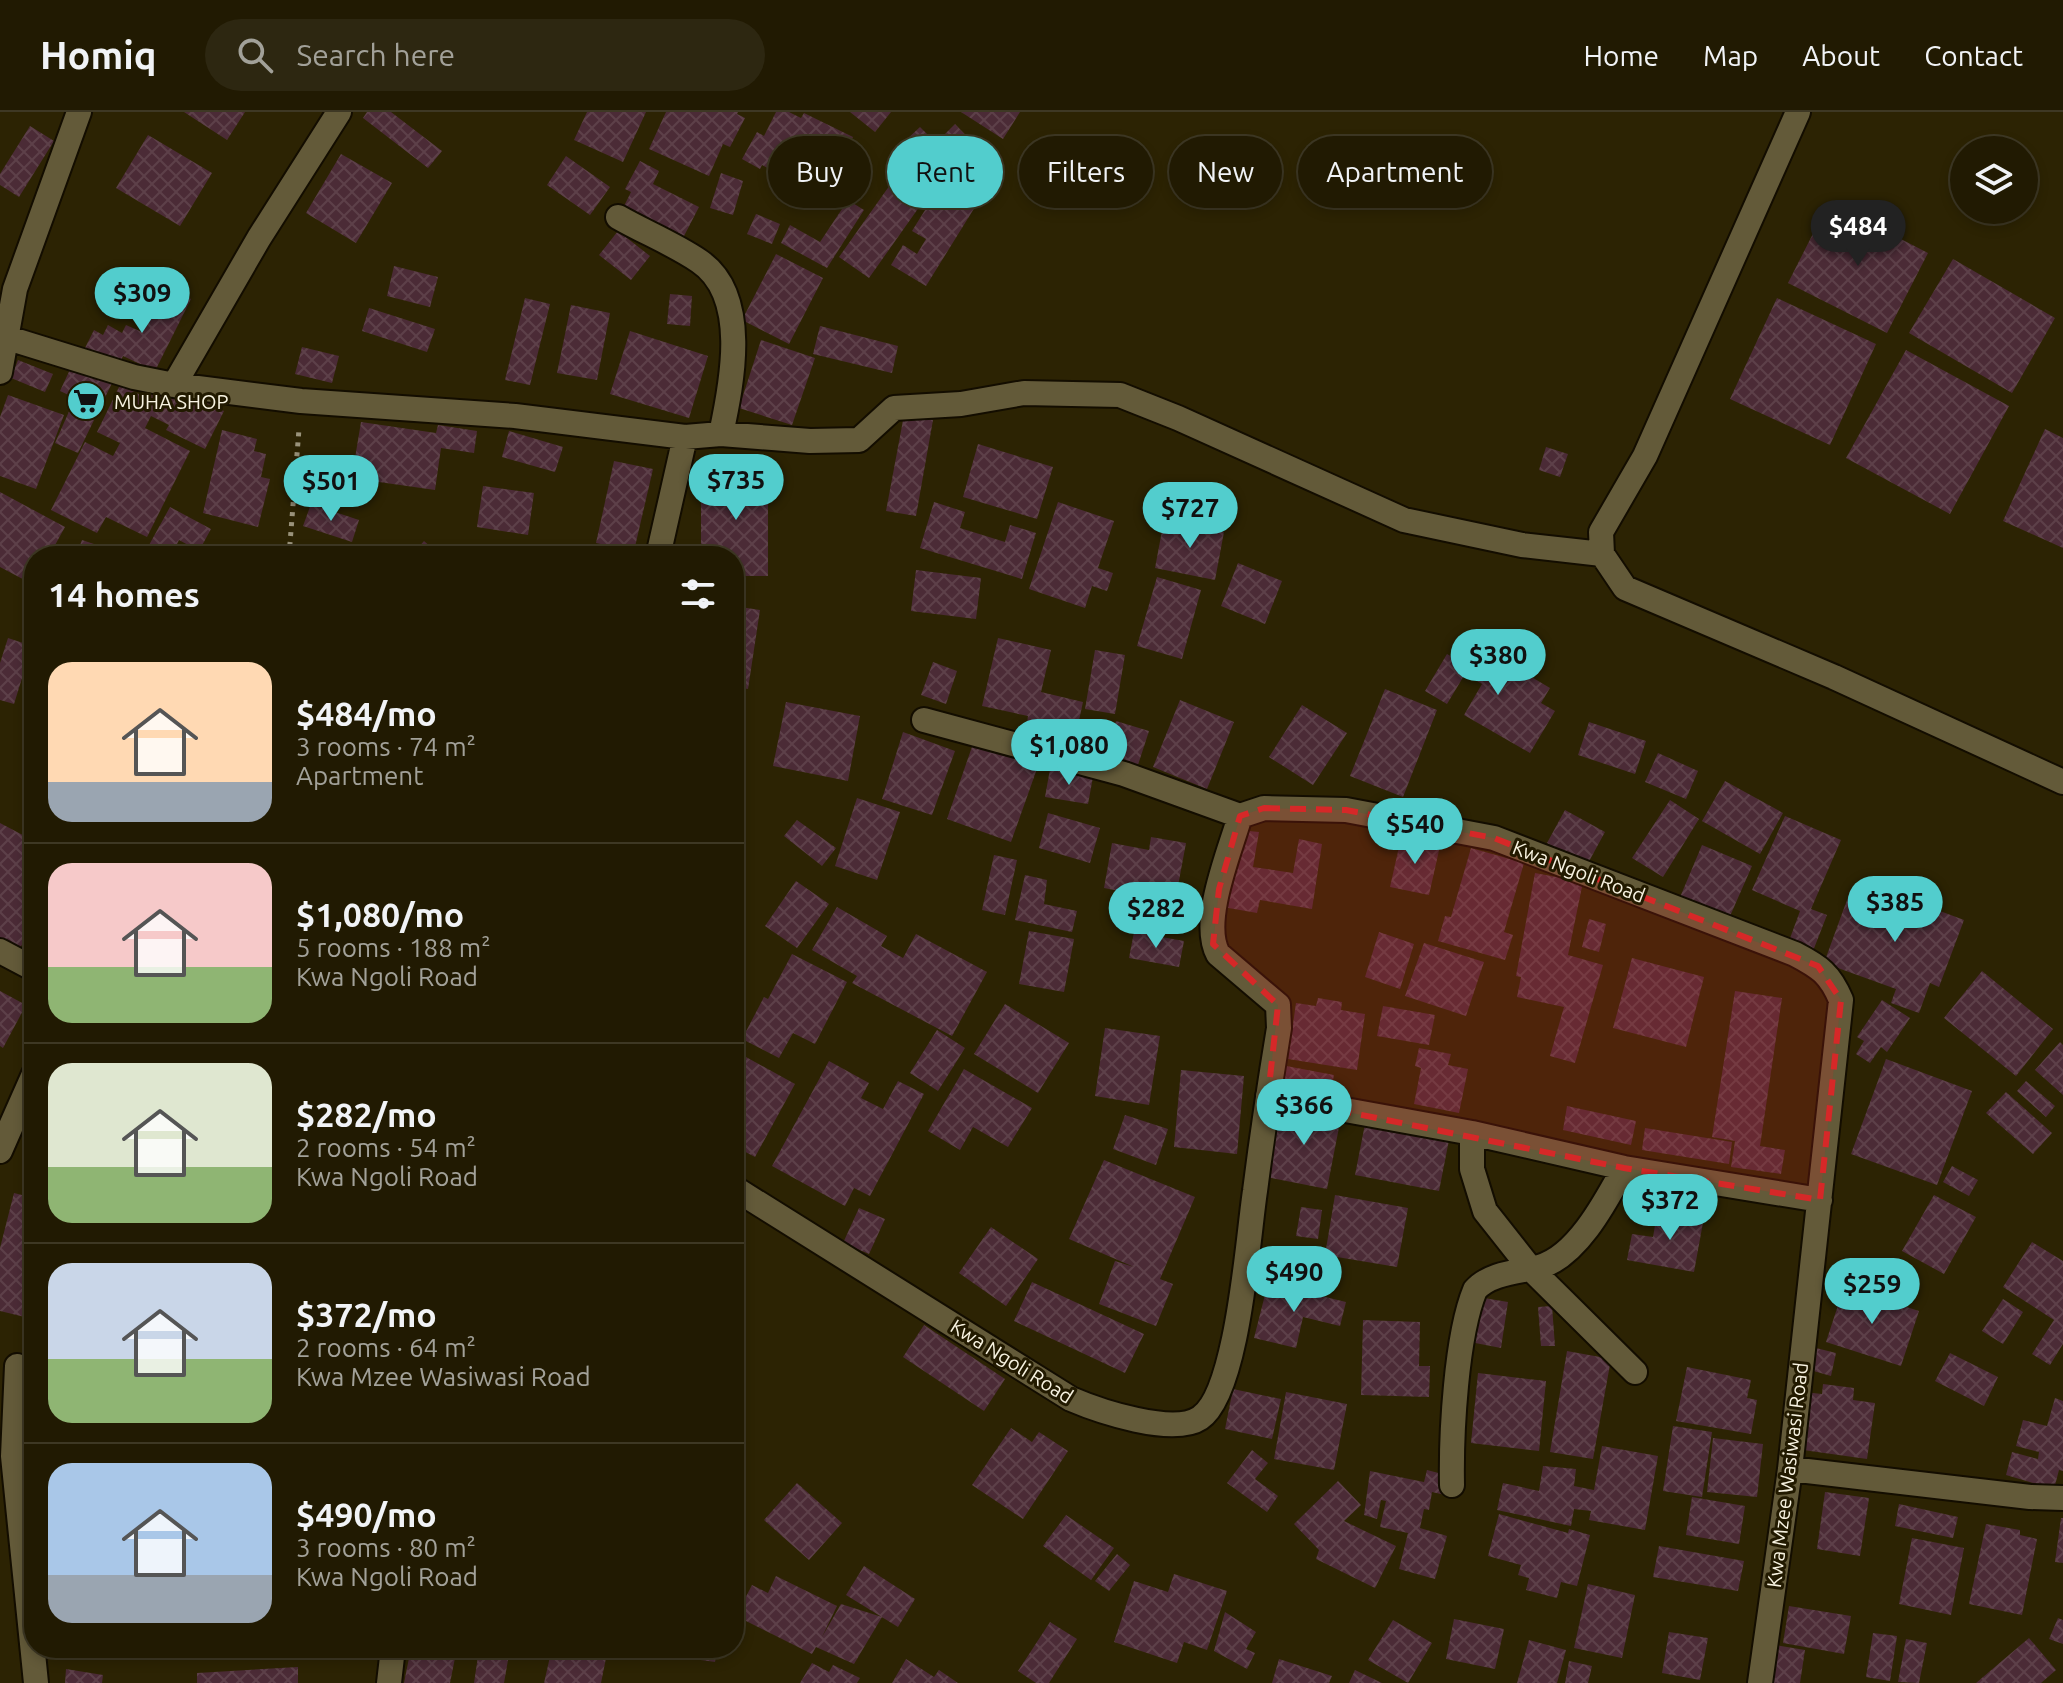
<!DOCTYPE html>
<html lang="en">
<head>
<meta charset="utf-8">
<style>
  body { margin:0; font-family:Ubuntu,sans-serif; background:#2d2711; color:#f1f3f6; height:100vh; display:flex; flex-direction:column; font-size:30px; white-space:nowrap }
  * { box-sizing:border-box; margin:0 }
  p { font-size:26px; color:#a2a199 }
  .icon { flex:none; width:44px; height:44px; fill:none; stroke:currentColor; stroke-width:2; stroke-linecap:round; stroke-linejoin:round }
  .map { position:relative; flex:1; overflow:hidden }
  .drawer { position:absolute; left:24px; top:434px; width:720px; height:1112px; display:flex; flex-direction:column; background:#211a02; border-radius:32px; box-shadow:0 4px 12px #0003,0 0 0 2px #3e3824 }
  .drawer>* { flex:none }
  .banner { position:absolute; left:768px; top:24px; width:760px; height:72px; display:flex; gap:16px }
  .fabs { position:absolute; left:1950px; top:24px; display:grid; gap:16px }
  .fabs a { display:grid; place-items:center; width:88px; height:88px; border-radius:50%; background:#211a02; box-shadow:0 4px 12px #0003,0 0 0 2px #3e3824; font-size:40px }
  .price { position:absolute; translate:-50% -68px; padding:0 18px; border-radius:28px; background:#52cdcd; color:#111; font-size:26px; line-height:52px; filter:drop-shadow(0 2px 4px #0008) }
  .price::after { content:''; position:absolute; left:50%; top:48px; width:24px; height:18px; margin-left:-12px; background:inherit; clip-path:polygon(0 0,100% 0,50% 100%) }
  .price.on { background:#222; color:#fff }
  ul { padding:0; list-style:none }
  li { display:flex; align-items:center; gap:24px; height:200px; padding:0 24px }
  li+li { border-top:2px solid #3e3824 }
  li span { display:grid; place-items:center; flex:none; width:224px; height:160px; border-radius:24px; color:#555 }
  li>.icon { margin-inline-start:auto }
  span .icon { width:96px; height:96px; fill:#fffc; stroke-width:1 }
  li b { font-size:34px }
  h2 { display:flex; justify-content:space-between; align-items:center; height:96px; padding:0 24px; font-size:34px }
  .chip { padding:0 28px; border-radius:36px; background:#211a02; box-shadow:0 4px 12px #0003,0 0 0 2px #3e3824; font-size:28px; line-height:72px }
  .chip.on { background:#52cdcd; color:#111 }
  header { display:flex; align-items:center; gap:48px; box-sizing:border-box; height:112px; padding:0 40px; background:#211a02; border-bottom:2px solid #3e3824 }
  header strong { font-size:38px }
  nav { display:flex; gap:44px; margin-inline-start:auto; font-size:28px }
  .search { width:560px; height:72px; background:#2d2711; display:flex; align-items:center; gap:20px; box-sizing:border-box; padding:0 28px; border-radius:44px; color:#a2a199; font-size:30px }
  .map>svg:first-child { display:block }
  .building { fill:url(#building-cross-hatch) }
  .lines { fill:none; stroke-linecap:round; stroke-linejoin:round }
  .minor-casing { stroke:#130d00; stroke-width:28 }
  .path { stroke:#9a937b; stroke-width:5; stroke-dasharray:4 6; stroke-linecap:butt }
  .minor { stroke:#635a39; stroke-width:24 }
  .marked { fill:#d62828; fill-opacity:0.2; stroke:#d62828; stroke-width:6; stroke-dasharray:16 10; stroke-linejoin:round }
  .labels { text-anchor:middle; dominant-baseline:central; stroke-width:6; stroke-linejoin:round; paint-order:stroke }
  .poi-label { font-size:20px; fill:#f8f3e1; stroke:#221a00; text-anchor:start }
  .street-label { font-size:20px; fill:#f8f3e1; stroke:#221a00 }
</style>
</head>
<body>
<header>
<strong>Homiq</strong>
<div class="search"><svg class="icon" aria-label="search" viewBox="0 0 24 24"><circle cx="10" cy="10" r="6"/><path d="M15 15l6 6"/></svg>Search here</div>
<nav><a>Home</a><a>Map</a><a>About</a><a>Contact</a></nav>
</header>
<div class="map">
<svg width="2063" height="1571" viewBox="0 0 2063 1571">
  <defs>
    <pattern id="building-cross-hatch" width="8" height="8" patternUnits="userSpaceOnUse" patternTransform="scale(2)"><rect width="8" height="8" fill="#4b2b36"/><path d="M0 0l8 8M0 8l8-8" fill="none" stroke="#5d4049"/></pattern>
  </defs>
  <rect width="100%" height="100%" fill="#2c2303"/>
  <path class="building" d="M184 0H245L227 28Z
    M367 0H391L442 39 428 56 363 6Z
    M587 0H646L623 50 574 28Z
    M666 0H738L737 2 745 6 730 35 723 32 709 64 649 37Z
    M776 0H789L801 6 804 1 853 25 818 92 771 68 775 60 762 53 760 57 742 47 757 20 764 24Z
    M850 0H891L875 20Z
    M961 0H1020L1003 27Z
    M955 12 984 42 952 74 905 29 920 15 936 31Z
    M30 14 54 29 19 85 0 73V62Z
    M148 23 212 61 180 114 116 76Z
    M341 42 392 71 356 131 306 101Z
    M566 44 610 75 590 103 547 73Z
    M640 49 659 59 653 72 699 95 684 124 624 94 631 80 625 77Z
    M721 61 743 69 733 103 710 96Z
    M897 63 927 84 869 166 839 145Z
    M940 74 975 95 926 174 891 153 903 133 917 142 926 127 912 119Z
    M848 88 864 98 827 156 781 131 790 113 820 130Z
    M1829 90 1928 141 1887 221 1788 171Z
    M756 102 780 112 772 132 747 122Z
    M618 119 650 144 631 168 599 143Z
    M776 142 823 166 789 232 742 208Z
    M1953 147 2055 206 2012 281 1909 221Z
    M394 154 438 165 430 195 387 184Z
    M165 174 191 187 155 259 123 244 117 257 83 240 94 218 103 223 108 213 122 221 126 213 142 220Z
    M670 182 692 184 690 214 667 212Z
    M525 186 550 192 530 273 505 268Z
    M1777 186 1876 232 1830 333 1730 287Z
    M571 193 610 201 597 268 557 261Z
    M369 196 435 217 427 240 362 219Z
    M820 214 898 234 892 261 813 242Z
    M630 219 708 244 689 306 610 282Z
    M761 228 815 246 792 313 739 296Z
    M302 235 339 244 332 271 295 262Z
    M1906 238 2009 294 1950 402 1846 346Z
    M18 248 53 262 45 280 11 266Z
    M73 251 113 269 78 341 55 331 75 286 60 279Z
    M149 271 181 286 185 280 224 299 205 337 166 318 169 313 151 304 145 316 190 339 147 425 106 405 97 421 51 398 85 330 113 344 120 331 97 320 120 273 143 284Z
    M8 283 64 303 36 377 0 364V305Z
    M904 303 933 308 916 404 886 399Z
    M361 310 436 321 438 313 477 319 474 341 441 336 435 378 358 367 361 347 355 346Z
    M2045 317 2063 326V436L2003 409Z
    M222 318 257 327 254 339 266 342 261 365 270 367 258 415 203 401Z
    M509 319 563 335 555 360 502 345Z
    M978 332 1053 355 1037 407 963 385Z
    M1546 335 1568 342 1560 365 1539 358Z
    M614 349 653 357 634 439 596 431Z
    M701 365H768V464H734V444H701Z
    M483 374 534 381 528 423 477 415Z
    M0 380 65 415 49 444H34V473L0 455Z
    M934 390 965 400 960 416 1005 430 1010 413 1036 421 1022 467 920 436Z
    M1058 390 1114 409 1098 456 1113 461 1107 479 1092 474 1085 496 1029 477Z
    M311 392 359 408 352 430 303 414Z
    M170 395 211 417 199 439 179 428 171 444H143Z
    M1164 408 1224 420 1215 468 1155 456Z
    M82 428 109 437 123 444H76Z
    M424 429 441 444H411Z
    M1238 451 1282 469 1265 512 1221 494Z
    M916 458 981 466 976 507 911 499Z
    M1157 465 1201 478 1182 547 1137 534Z
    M734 494 760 498 748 577 734 575Z
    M8 526 32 534 14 592 0 588V551Z
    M998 526 1051 538 1041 580 1083 590 1076 622 1027 611 1028 604 982 594Z
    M1479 534 1550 576 1541 591 1555 599 1530 641 1464 603 1482 572 1465 562 1447 592 1425 579 1447 542 1468 554Z
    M1095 538 1125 543 1115 602 1085 597Z
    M933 550 957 559 946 592 921 583Z
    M1385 577 1437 598 1403 685 1350 664Z
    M1180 588 1234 610 1207 677 1153 655Z
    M786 590 860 604 848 669 773 654Z
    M1302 593 1347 621 1313 673 1269 645Z
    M1116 609 1149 619 1137 656 1103 645Z
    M1589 610 1646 629 1635 662 1578 643Z
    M903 620 955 639 932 703 882 687Z
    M974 629 1039 651 1011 730 947 707Z
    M1658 641 1698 659 1686 687 1645 670Z
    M1050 657 1093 665 1088 692 1045 685Z
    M1725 669 1783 701 1760 742 1702 709Z
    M857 686 900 700 877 768 835 754Z
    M1670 688 1699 707 1663 765 1632 746Z
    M1565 698 1605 720 1587 753 1547 731Z
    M1048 701 1100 716 1090 751 1039 736Z
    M1785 704 1841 728 1811 797 1827 803 1813 839 1789 829 1800 799 1752 778Z
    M797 708 836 736 822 754 784 724Z
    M0 711 34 729V834L24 829 17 842 0 833Z
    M1239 718 1259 720 1253 755 1293 761 1299 727 1322 732 1312 797 1260 788 1257 801 1223 795Z
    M1151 725 1186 731 1175 790 1104 776 1112 731 1149 738Z
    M1401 726 1440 734 1429 783 1390 775Z
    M1702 733 1752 754 1727 811 1678 790Z
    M1471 736 1524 751 1504 820 1513 823 1505 848 1438 829 1445 804 1451 805Z
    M994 743 1017 748 1005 803 982 798Z
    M1535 761 1583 770 1568 843 1603 853 1575 951 1550 944 1564 895 1517 885 1521 865 1516 864Z
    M1025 763 1047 768 1044 792 1077 799 1072 820 1015 808Z
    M796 769 829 792 797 836 765 814Z
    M1851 777 1880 788 1884 778 1964 808 1939 875 1930 871 1919 901 1891 891 1896 877 1824 851Z
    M837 795 887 824 881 834 903 846 916 822 987 860 952 924 852 871 857 864 812 838Z
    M1589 807 1606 812 1599 840 1582 835Z
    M1029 819 1074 827 1064 880 1019 872Z
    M1134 820 1184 829 1179 855 1129 846Z
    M1379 820 1414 832 1400 877 1365 865Z
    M1424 831 1484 850 1466 904 1405 884Z
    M792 842 847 870 815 932 793 921 779 946 742 927 764 885 768 887Z
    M1632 846 1704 865 1686 935 1613 916Z
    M1982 859 2053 917 2016 964 1944 906Z
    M0 879 26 893 3 936 0 934Z
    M1735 879 1782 886 1760 1034 1785 1038 1781 1062 1731 1055 1735 1029 1712 1025Z
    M1318 886 1342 890 1341 898 1365 902 1357 958 1288 947 1296 891 1316 894Z
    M1882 888 1910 906 1887 940 1881 935 1870 951 1856 942 1864 929 1857 925Z
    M1005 892 1069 931 1038 981 974 942Z
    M1383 894 1435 903 1429 933 1377 924Z
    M1105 916 1160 924 1149 993 1095 984Z
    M937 918 965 936 938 979 910 961Z
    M2060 930 2063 933V983L2035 958Z
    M1419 936 1451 942 1448 953 1468 957 1459 1001 1414 992 1421 956 1415 954Z
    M746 945 795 972 755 1045 734 1034V967Z
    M1886 947 1972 979 1937 1073 1851 1042Z
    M829 949 869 971 861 986 883 997 898 969 924 982 870 1084 854 1076 845 1094 772 1054Z
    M1281 953 1334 963 1329 988 1276 978Z
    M964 957 1032 996 1008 1035 973 1015 960 1038 928 1019Z
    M1181 958 1244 964 1237 1042 1174 1035Z
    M2026 969 2055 994 2046 1005 2017 979Z
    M2006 980 2052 1021 2033 1042 1986 1001Z
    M1281 993 1341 1005 1327 1077 1266 1065Z
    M1567 994 1636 1009 1631 1033 1563 1018Z
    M1125 1003 1168 1017 1156 1053 1113 1037Z
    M1365 1012 1449 1028 1439 1079 1355 1063Z
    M1645 1016 1732 1030 1729 1052 1642 1038Z
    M1104 1048 1195 1085 1160 1167 1173 1172 1156 1214 1099 1192 1115 1149 1134 1155 1069 1127Z
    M1952 1054 1978 1068 1969 1084 1943 1070Z
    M14 1081 34 1086 33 1207 0 1199V1136Z
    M1335 1083 1408 1096 1397 1155 1325 1143Z
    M1934 1083 1976 1105 1944 1162 1902 1139Z
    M1301 1095 1322 1098 1318 1127 1296 1124Z
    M859 1096 885 1107 869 1142 843 1131Z
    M1658 1096 1704 1105 1694 1160 1627 1148 1632 1122 1653 1125Z
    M991 1115 1038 1147 1006 1194 959 1161Z
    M2032 1130 2063 1149V1232L2050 1253 2032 1242 2054 1208 2003 1175Z
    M1032 1170 1144 1222 1125 1261 1014 1209Z
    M1268 1171 1346 1190 1340 1214 1303 1205 1296 1236 1254 1226Z
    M1844 1175 1919 1199 1901 1254 1826 1230Z
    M1478 1185 1508 1190 1501 1236 1470 1230Z
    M2003 1187 2023 1200 2003 1232 1982 1219Z
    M1552 1194 1555 1234H1541L1538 1195Z
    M1363 1208 1420 1210 1419 1254H1430L1429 1285 1361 1283Z
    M924 1213 1005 1267 984 1299 903 1245Z
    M1808 1234 1836 1241 1831 1264 1803 1256Z
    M1567 1239 1611 1247 1593 1347 1550 1340Z
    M1950 1241 1998 1265 1984 1294 1935 1269Z
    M1687 1255 1751 1268 1747 1286 1757 1288 1751 1322 1676 1309Z
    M1478 1261 1546 1269 1539 1339 1471 1331Z
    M1823 1272 1854 1276 1853 1288 1875 1291 1867 1347 1796 1337 1804 1280 1822 1282Z
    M1233 1277 1281 1287 1272 1327 1225 1317Z
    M1286 1280 1347 1292 1334 1358 1274 1347Z
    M2055 1286 2063 1289V1359L2059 1358 2054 1377 2006 1363 2012 1340 2038 1347 2039 1340 2016 1334 2023 1308 2047 1314Z
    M1673 1314 1712 1320 1702 1385 1663 1379Z
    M1011 1316 1032 1330 1039 1320 1068 1339 1023 1407 972 1373Z
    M1713 1326 1763 1332 1757 1385 1707 1380Z
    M1602 1334 1658 1344 1645 1418 1589 1408 1591 1399 1574 1397 1571 1414 1497 1398 1503 1371 1539 1379 1543 1354 1576 1357 1574 1374 1594 1378Z
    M1252 1338 1268 1351 1255 1367 1278 1384 1267 1400 1227 1371Z
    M1427 1358 1450 1364 1445 1383 1432 1380 1429 1398 1424 1397 1420 1416 1447 1424 1435 1467 1399 1457 1408 1421 1380 1415 1386 1389 1381 1388 1377 1407 1364 1403 1370 1359 1424 1370Z
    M1338 1369 1361 1393 1344 1409 1396 1434 1375 1476 1316 1447 1319 1438 1294 1412Z
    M797 1371 842 1411 809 1448 764 1408Z
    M1825 1380 1869 1386 1860 1444 1817 1437Z
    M1692 1385 1745 1394 1739 1432 1686 1423Z
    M1899 1392 1958 1405 1953 1426 1895 1414Z
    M1499 1402 1568 1421 1569 1417 1590 1423 1577 1474 1561 1470 1557 1486 1526 1478 1529 1466 1518 1463 1521 1453 1488 1444Z
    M1066 1403 1114 1436 1091 1468 1043 1434Z
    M2061 1406H2063V1451L2055 1450Z
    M1986 1412 2020 1418V1423L2037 1427 2022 1503 1969 1492Z
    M1912 1426 1964 1436 1951 1503 1899 1492Z
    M1659 1434 1744 1449 1738 1479 1653 1465Z
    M1117 1442 1130 1453 1109 1479 1095 1469Z
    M864 1454 915 1487 898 1515 846 1483Z
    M1174 1462 1227 1479 1207 1538 1184 1530 1177 1551 1114 1530 1134 1469 1168 1480Z
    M776 1464 837 1494 822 1525 841 1492 882 1505 854 1552 816 1535 812 1542 736 1504 752 1473 768 1481Z
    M1588 1472 1635 1483 1622 1546 1574 1536Z
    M1789 1494 1851 1504 1844 1542 1783 1531Z
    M1225 1500 1256 1520 1246 1537 1255 1541 1247 1557 1214 1539Z
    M2058 1506 2063 1508V1532L2049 1527Z
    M1454 1507 1504 1517 1495 1557 1446 1547Z
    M1393 1508 1432 1531 1408 1571 1368 1548Z
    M1050 1510 1077 1527 1049 1571H1036L1018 1559Z
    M1669 1520 1708 1526 1700 1568 1662 1561Z
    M1873 1521 1897 1524 1890 1569 1866 1565Z
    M2029 1526 2056 1558 2041 1571H1976Z
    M1906 1527 1927 1531 1919 1571 1898 1570Z
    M1529 1528 1566 1538 1557 1571H1517Z
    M1775 1533 1805 1538 1800 1571H1769Z
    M411 1536H457L450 1571H404Z
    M552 1536H608L601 1571H544Z
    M667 1536H717L715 1550 666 1543Z
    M478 1544 508 1548 504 1571H474Z
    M906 1547 934 1565 939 1558 958 1571H892Z
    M1279 1547 1332 1564 1329 1571H1272Z
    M1569 1549 1592 1554 1588 1571H1565Z
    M812 1551 829 1560 833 1553 860 1566 857 1571H800Z
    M298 1555V1571H197V1561Z
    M66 1557 103 1563 102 1571H65Z
    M1355 1558 1382 1571H1349Z"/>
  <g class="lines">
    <g class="minor-casing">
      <path id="minor" d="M1798 0 1645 344 1601 420 1602 442 1625 476 1834 565 2063 670
        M618 105C644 120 674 132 699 149 750 183 732 271 721 322
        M0 221 8 226 134 265 174 273 301 289 515 304 685 325 721 322 810 329 859 328 894 296 961 292 1024 281 1120 283 1178 306 1404 408 1522 433 1602 442
        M0 260 15 177 79 0
        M174 273 259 126 339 0
        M658 444 685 325
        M924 608 1124 662 1240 704
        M0 839 34 857
        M1268 984 1472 1021 1624 1056 1820 1088
        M1472 1021V1057L1485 1099 1530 1156 1635 1260
        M0 1039 34 962
        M734 1076 1071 1287C1099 1299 1173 1324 1200 1306 1238 1281 1248 1124 1255 1079 1262 1024 1270 970 1279 916L1278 893 1218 842C1200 809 1230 739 1240 704L1264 696 1346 698 1494 726 1795 842C1820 855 1830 862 1841 888L1790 1357 1760 1571
        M17 1254 13 1344 36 1571
        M1790 1357 2030 1385 2063 1386
        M1452 1373C1451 1322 1456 1224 1475 1178 1490 1161 1518 1160 1539 1155 1577 1145 1606 1089 1624 1056
        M389 1571 393 1536"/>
    </g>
    <path class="path" d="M289 444 299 317"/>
    <use href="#minor" class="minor"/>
  </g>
  <path class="marked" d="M1264 696 1346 698 1494 726 1818 854 1841 888 1820 1088 1624 1056 1268 984 1278 893 1213 832 1219 777 1240 704Z"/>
  <defs>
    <g id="supermarket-disc" transform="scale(2)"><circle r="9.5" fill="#52cdcd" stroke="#221a00"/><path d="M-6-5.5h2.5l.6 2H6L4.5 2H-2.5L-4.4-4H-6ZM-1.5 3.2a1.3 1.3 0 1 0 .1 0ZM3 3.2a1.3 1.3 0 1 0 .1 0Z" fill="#111"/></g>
  </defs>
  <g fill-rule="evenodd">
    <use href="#supermarket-disc" x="86" y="289"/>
  </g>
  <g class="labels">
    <g class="poi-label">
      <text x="114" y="289">MUHA SHOP</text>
    </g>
    <g class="street-label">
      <text transform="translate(1579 759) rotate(21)">Kwa Ngoli Road</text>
      <text transform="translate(1012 1249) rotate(32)">Kwa Ngoli Road</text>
      <text transform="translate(1787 1363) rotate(-83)">Kwa Mzee Wasiwasi Road</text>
    </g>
  </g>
</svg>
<div class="fabs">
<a><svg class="icon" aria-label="layers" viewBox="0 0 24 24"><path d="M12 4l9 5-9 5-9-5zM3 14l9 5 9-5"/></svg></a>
</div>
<b class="price on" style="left:1858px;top:156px">$484</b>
<b class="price" style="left:142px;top:223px">$309</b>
<b class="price" style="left:736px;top:410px">$735</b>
<b class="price" style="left:331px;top:411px">$501</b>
<b class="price" style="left:1190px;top:438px">$727</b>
<b class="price" style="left:1498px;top:585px">$380</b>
<b class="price" style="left:1069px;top:675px">$1,080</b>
<b class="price" style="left:1415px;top:754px">$540</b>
<b class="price" style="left:1895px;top:832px">$385</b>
<b class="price" style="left:1156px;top:838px">$282</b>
<b class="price" style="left:1304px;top:1035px">$366</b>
<b class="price" style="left:1670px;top:1130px">$372</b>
<b class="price" style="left:1294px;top:1202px">$490</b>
<b class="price" style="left:1872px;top:1214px">$259</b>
<div class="banner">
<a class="chip">Buy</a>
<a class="chip on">Rent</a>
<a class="chip">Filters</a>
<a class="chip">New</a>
<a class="chip">Apartment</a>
</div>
<section class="drawer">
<h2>14 homes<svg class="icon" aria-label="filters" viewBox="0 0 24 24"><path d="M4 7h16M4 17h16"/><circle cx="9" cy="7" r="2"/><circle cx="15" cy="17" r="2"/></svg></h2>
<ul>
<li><span style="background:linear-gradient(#ffd9b3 75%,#9aa5b1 0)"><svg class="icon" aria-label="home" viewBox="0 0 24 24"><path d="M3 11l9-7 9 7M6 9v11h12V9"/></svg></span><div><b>$484/mo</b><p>3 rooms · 74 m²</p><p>Apartment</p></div></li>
<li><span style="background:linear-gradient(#f6c9c9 65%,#8fb573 0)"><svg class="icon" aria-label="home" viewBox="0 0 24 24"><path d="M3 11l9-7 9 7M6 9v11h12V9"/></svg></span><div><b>$1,080/mo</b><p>5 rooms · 188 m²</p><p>Kwa Ngoli Road</p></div></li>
<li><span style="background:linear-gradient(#dfe7d0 65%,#8fb573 0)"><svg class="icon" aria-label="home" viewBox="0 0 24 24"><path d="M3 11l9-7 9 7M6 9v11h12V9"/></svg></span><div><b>$282/mo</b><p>2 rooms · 54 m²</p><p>Kwa Ngoli Road</p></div></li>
<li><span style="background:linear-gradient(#c9d6e8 60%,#8fb573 0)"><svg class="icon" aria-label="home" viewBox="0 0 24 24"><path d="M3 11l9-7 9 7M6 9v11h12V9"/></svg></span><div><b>$372/mo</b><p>2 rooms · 64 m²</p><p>Kwa Mzee Wasiwasi Road</p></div></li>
<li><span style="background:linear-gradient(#a9c7e8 70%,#9aa5b1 0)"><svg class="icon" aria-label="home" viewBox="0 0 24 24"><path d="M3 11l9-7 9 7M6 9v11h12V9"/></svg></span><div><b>$490/mo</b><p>3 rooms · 80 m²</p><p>Kwa Ngoli Road</p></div></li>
</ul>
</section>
</div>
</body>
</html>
